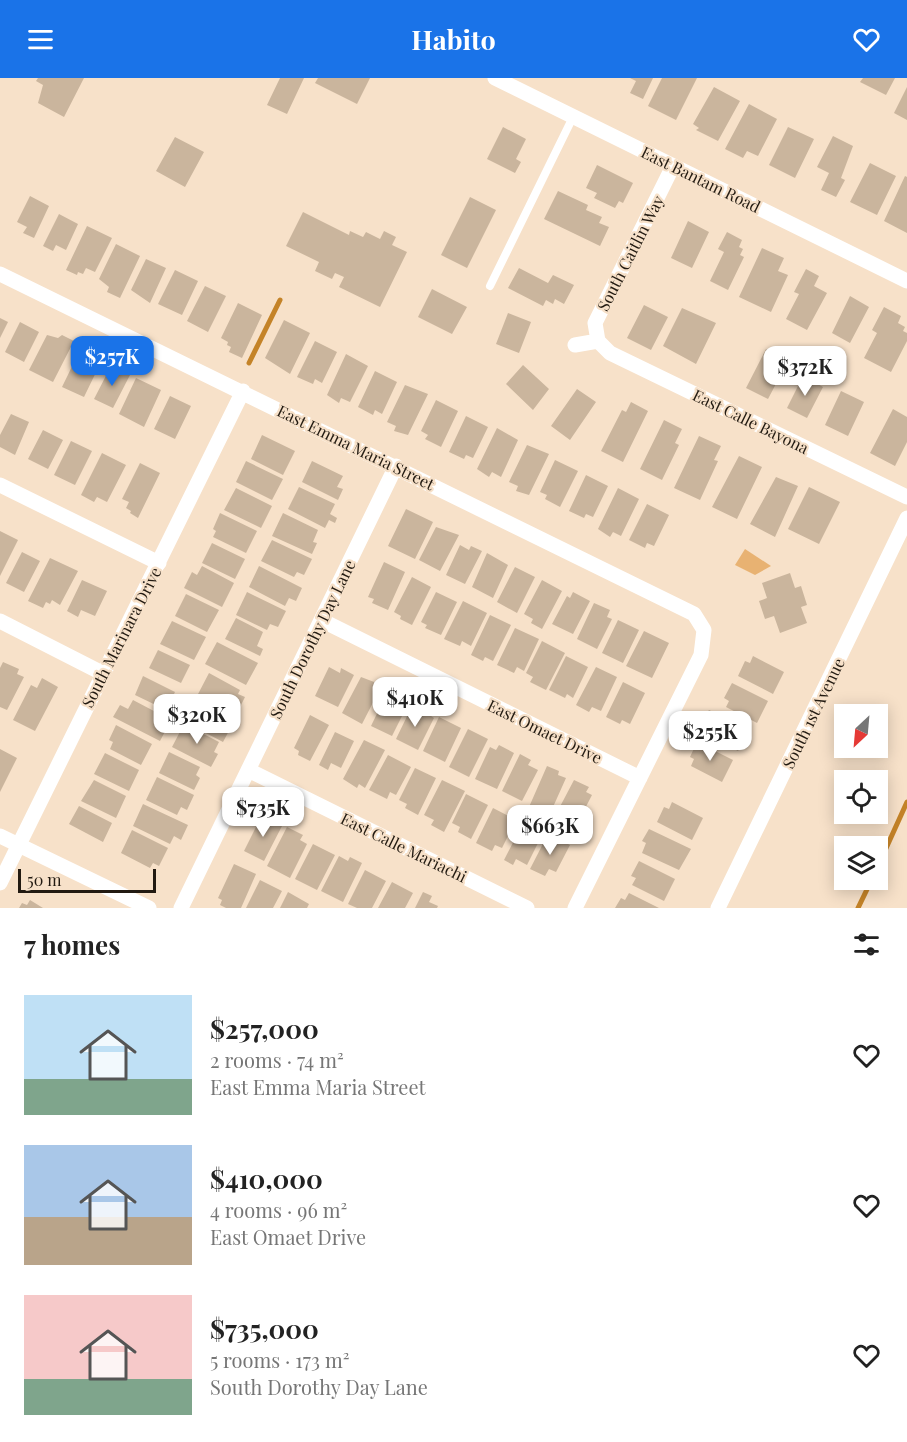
<!DOCTYPE html>
<html lang="en">
<head>
<meta charset="utf-8">
<style>
  body { margin:0; font-family:"Playfair Display",serif; background:#f6f6f6; color:#222; height:100vh; display:flex; flex-direction:column; font-size:22px; white-space:nowrap }
  * { box-sizing:border-box; margin:0 }
  p { font-size:20px; color:#767676 }
  .icon { flex:none; width:33px; height:33px; fill:none; stroke:currentColor; stroke-width:2; stroke-linecap:round; stroke-linejoin:round }
  .map { position:relative; height:830px; overflow:hidden }
  .sheet { display:flex; flex-direction:column; background:#fff; flex:1 }
  .sheet>* { flex:none }
  .needle { width:39px; rotate:206deg }
  .fabs { position:absolute; left:834px; top:626px; display:grid; gap:12px }
  .fabs a { display:grid; place-items:center; width:54px; height:54px; border-radius:0px; background:#fff; box-shadow:0 3px 15px #0003; font-size:30px }
  .scale { position:absolute; left:18px; bottom:15px; width:138px; box-sizing:border-box; padding-left:6px; border:3px solid #221a11; border-top:0; font-size:16px; line-height:21px; white-space:nowrap; color:#221a11; -webkit-text-stroke:4px #f7e1c9; paint-order:stroke }
  .price { position:absolute; translate:-50% -51px; padding:0 14px; border-radius:12px; background:#fff; color:#222; font-size:20px; line-height:39px; filter:drop-shadow(0 2px 3px #0008) }
  .price::after { content:''; position:absolute; left:50%; top:36px; width:18px; height:14px; margin-left:-9px; background:inherit; clip-path:polygon(0 0,100% 0,50% 100%) }
  .price.active { background:#1a73e8; color:#fff }
  ul { padding:0; list-style:none }
  li { display:flex; align-items:center; gap:18px; height:150px; padding:0 24px }
  li span { display:grid; place-items:center; flex:none; width:168px; height:120px; border-radius:0px; color:#555 }
  li>.icon { margin-inline-start:auto }
  span .icon { width:72px; height:72px; fill:#fffc; stroke-width:1 }
  li b { font-size:26px }
  h2 { display:flex; justify-content:space-between; align-items:center; height:72px; padding:0 24px; font-size:26px }
  header { display:flex; justify-content:space-between; align-items:center; height:78px; padding:0 24px; background:#1a73e8; color:#fff; font-size:27px; font-weight:700 }
  .map>svg:first-child { display:block }
  .green { fill:#e8b272 }
  .lines { fill:none; stroke-linecap:round; stroke-linejoin:round }
  .stream { stroke:#c48328; stroke-width:5 }
  .building { fill:#cab59d }
  .lane { stroke:#fff; stroke-width:8 }
  .street { stroke:#fff; stroke-width:15 }
  .labels { text-anchor:middle; dominant-baseline:central; stroke-width:4.5; stroke-linejoin:round; paint-order:stroke }
  .street-label { font-size:16px; fill:#221a11; stroke:#f7e1c9 }
</style>
</head>
<body>
<header><svg class="icon" aria-label="menu" viewBox="0 0 24 24"><path d="M4 6h16M4 12h16M4 18h16"/></svg>Habito<svg class="icon" aria-label="heart" viewBox="0 0 24 24"><path d="M12 20l-8-8c-3-5 5-10 8-4 3-6 11-1 8 4z"/></svg></header>
<div class="map">
<svg width="907" height="830" viewBox="0 0 907 830">
  <rect width="100%" height="100%" fill="#f7e1c9"/>
  <path class="green" d="M745 471 771 488 755 497 735 487Z"/>
  <g class="lines">
    <path class="stream" d="M249 285 280 222
      M878 788 907 724
      M858 830 872 801"/>
  </g>
  <path class="building" d="M38 0H84L64 39 38 25 43 7 36 3Z
    M280 0H304L287 36 267 27Z
    M318 0H370L357 26 315 5Z
    M630 0H653L643 21 630 15 636 3Z
    M662 0H697L676 42 648 28Z
    M863 0H895L886 17 860 4Z
    M714 9 740 23 718 63 696 52 699 50 693 46Z
    M907 9V42L894 35Z
    M749 26 777 41 758 78 747 73 743 80 725 71Z
    M503 49 526 61 516 81 521 84 515 95 487 81Z
    M788 49 814 61 795 100 769 87Z
    M833 58 853 68 841 100 845 102 836 119 821 112 829 95 817 89Z
    M175 59 204 74 185 109 156 93Z
    M870 85 896 98 877 137 850 124Z
    M597 87 633 105 623 125 619 123 615 130 594 120 597 115 586 110Z
    M905 98 907 99V155L884 143Z
    M558 113 588 127 586 132 602 139 599 145 609 149 600 168 544 141Z
    M30 118 49 128 34 160 23 155 27 149 17 144Z
    M470 119 496 132 467 190 441 177Z
    M303 134 349 157 350 153 363 159 366 154 380 161 384 153 396 159 392 167 407 174 380 229 339 209 344 199 335 195 332 201 315 193 319 184 286 168Z
    M59 136 78 146 66 172 56 167 53 173 43 168Z
    M688 143 709 154 692 190 671 180Z
    M87 148 112 160 95 194 86 190 83 196 78 194 77 197 66 192Z
    M727 154 742 162 739 169 743 171 740 177 744 179 728 212 710 203 724 174 718 171Z
    M116 166 140 178 120 220 107 214 109 209 99 201Z
    M762 170 784 180 778 193 788 197 771 234 739 219Z
    M146 181 166 190 150 225 131 212Z
    M519 190 548 205 553 197 574 207 564 226 555 221 553 226 546 222 543 228 508 210Z
    M806 191 819 198 814 208 827 215 807 252 786 241 799 216 794 214Z
    M175 192 198 203 182 237 158 226Z
    M205 208 226 218 208 254 187 243Z
    M432 211 467 229 452 256 418 239Z
    M850 218 869 229 850 265 832 255Z
    M238 225 262 237 242 280 229 274 231 269 227 267 228 264 221 260Z
    M644 227 668 239 651 272 627 260Z
    M884 229 901 238 898 245 905 249 903 253 907 255V263L891 294 864 280 877 255 872 252Z
    M682 230 716 245 696 286 663 268Z
    M508 235 531 244 519 275 496 266Z
    M0 240 8 244 0 260Z
    M284 242 310 255 290 296 265 280Z
    M20 244 39 254 24 284 5 274Z
    M47 257 58 260 62 257 74 263 53 304 29 292Z
    M315 263 337 274 322 305 315 301 313 306 297 299Z
    M81 270 93 275 91 279 101 284 84 319 62 309Z
    M766 271 788 283 768 321 746 310Z
    M346 276 368 288 350 324 341 320 339 325 327 317Z
    M523 287 549 311 533 332 506 306Z
    M111 288 130 297 113 330 94 321Z
    M375 293 397 304 382 336 375 332 373 337 358 329Z
    M803 298 823 309 807 340 787 330Z
    M136 300 161 312 144 349 119 336Z
    M405 307 428 316 408 357 394 353 396 348 387 344Z
    M577 311 596 324 570 362 551 348Z
    M841 313 864 324 848 358 825 347Z
    M170 318 191 328 175 361 154 351Z
    M436 322 458 333 441 369 425 361 428 357 421 353Z
    M631 324 648 333 623 384 601 373 622 332 626 334Z
    M893 331 907 339V364L895 388 870 375Z
    M11 336 29 344 15 377 0 369V357Z
    M466 338 488 349 473 380 466 377 464 381 449 374Z
    M664 342 682 351 675 365 679 367 662 402 640 391Z
    M497 350 518 362 501 399 492 394 489 399 477 391Z
    M43 352 63 362 48 391 28 381Z
    M262 357 295 373 283 397 251 381Z
    M699 358 721 368 714 382 718 383 700 422 674 410Z
    M71 363 92 373 75 407 54 397Z
    M527 367 549 376 529 417 516 413 518 408 509 404Z
    M102 375 126 387 107 424 97 419 94 424 81 417Z
    M739 378 762 389 737 441 712 429Z
    M555 382 578 393 560 429 545 421 547 417 540 414Z
    M246 383 283 401 272 422 236 404Z
    M312 383 343 398 337 409 343 411 338 422 302 404Z
    M140 385 160 395 138 440 130 435 131 433 126 430 129 424 122 421Z
    M586 397 608 408 593 439 586 436 584 440 569 433Z
    M776 399 798 408 775 459 750 446Z
    M299 409 335 426 330 436 337 440 335 445 329 442 325 450 288 431Z
    M809 409 840 424 819 466 788 451Z
    M236 410 272 428 261 450 224 432Z
    M618 410 639 421 621 458 613 454 610 459 598 451Z
    M647 426 669 437 654 468 647 465 645 470 629 462Z
    M406 431 433 444 415 481 388 468Z
    M220 435 257 453 246 475 213 459 216 453 213 451Z
    M283 435 318 452 313 464 317 465 312 476 272 458Z
    M436 449 459 457 440 493 419 482Z
    M0 453 18 462 0 498Z
    M272 462 312 481 304 497 297 494 294 499 261 483Z
    M212 465 245 481 235 501 202 485Z
    M460 467 469 472 471 468 482 473 465 506 446 497Z
    M22 474 40 483 24 514 6 505Z
    M487 475 508 487 493 520 472 509Z
    M50 480 78 493 60 527 52 522 50 526 46 524 43 530 28 523Z
    M384 484 405 494 388 532 372 525 374 521 368 519Z
    M202 488 234 505 222 529 184 510 192 494 197 497Z
    M259 488 302 510 296 523 289 520 285 528 249 509Z
    M515 489 535 499 517 535 497 524Z
    M790 495 795 510 801 508 807 527 801 529 807 545 780 555 774 538 765 541 759 523 767 520 762 505Z
    M412 499 431 509 412 547 400 541 401 538 394 534Z
    M82 502 107 513 95 538 81 532 78 539 67 533Z
    M542 502 562 513 542 551 531 545 533 541 524 536Z
    M247 514 286 533 278 549 270 546 267 552 236 537Z
    M436 514 457 524 441 557 425 550 427 547 421 544Z
    M573 514 590 523 573 556 552 546 567 518 570 520Z
    M186 516 219 532 207 554 175 538Z
    M463 523 487 535 471 568 462 563 460 568 444 561Z
    M594 525 610 532 607 539 612 541 597 571 577 561Z
    M490 537 511 547 493 583 485 579 483 583 471 577Z
    M236 540 263 554 257 568 263 571 260 578 225 561Z
    M618 542 639 552 623 585 602 575Z
    M172 543 206 559 194 582 160 566Z
    M515 550 539 561 524 593 517 589 514 595 497 587Z
    M644 553 669 565 652 600 626 588Z
    M542 563 565 575 546 612 530 604 533 599 526 595Z
    M217 564 258 585 246 607 205 586Z
    M158 572 190 587 181 605 149 590Z
    M566 578 588 589 573 620 567 616 565 620 549 612Z
    M753 578 784 594 773 616 738 598 745 583 750 585Z
    M3 584 19 591 17 596 24 599 7 632 0 629V590Z
    M329 589 340 595 341 590 354 597 338 629 315 618Z
    M596 589 617 599 601 633 592 629 589 634 576 627Z
    M209 595 240 612 238 616 245 619 236 637 197 618Z
    M143 598 175 614 166 632 135 617Z
    M361 599 382 607 362 646 342 635Z
    M42 600 58 609 35 653 13 642 31 607 37 610Z
    M623 604 645 615 630 646 622 642 620 646 606 639Z
    M732 605 768 623 757 645 726 629 729 623 724 620Z
    M393 616 409 624 392 658 371 648 386 617 391 619Z
    M195 621 227 638 223 645 231 649 223 664 183 643Z
    M133 622 171 642 160 663 113 639 120 627 128 631Z
    M413 626 434 640 418 672 396 661Z
    M709 632 750 652 738 673 701 655 706 646 701 644Z
    M310 637 329 647 310 683 298 677 299 673 294 670Z
    M439 639 461 650 445 684 423 673Z
    M184 646 219 664 214 674 218 676 211 689 172 669Z
    M116 647 152 666 141 687 110 671 113 664 109 662Z
    M468 651 488 661 469 699 449 689Z
    M335 654 354 663 341 690 331 685 328 692 319 687Z
    M364 662 385 672 365 710 359 706 357 710 343 701Z
    M697 664 733 682 722 704 691 688 694 681 690 679Z
    M499 667 514 675 497 711 475 701 490 669 496 672Z
    M0 671 17 680 0 714Z
    M169 674 200 689 196 697 200 700 194 712 159 695Z
    M105 675 139 692 129 713 94 696Z
    M520 676 531 682 528 687 538 692 522 723 502 713Z
    M388 677 411 689 396 717 390 714 387 721 369 712Z
    M547 688 559 693 558 697 566 700 549 738 529 729Z
    M415 690 436 700 418 737 405 730 407 726 399 722Z
    M157 699 194 717 187 732 181 729 177 737 146 722Z
    M94 702 126 718 116 740 81 723Z
    M442 702 465 713 444 754 431 747 434 742 424 737Z
    M574 702 589 709 586 714 592 717 575 750 554 740Z
    M466 716 488 727 471 761 458 754 460 749 452 745Z
    M672 724 703 740 692 762 657 744 664 729 669 731Z
    M143 726 188 747 181 762 174 758 170 766 133 748Z
    M79 728 112 745 103 764 69 746Z
    M493 730 516 742 502 770 495 767 492 773 476 765Z
    M263 735 282 748 264 783 244 773Z
    M523 745 543 755 527 787 516 781 513 787 504 782Z
    M287 749 303 757 300 762 307 766 290 800 267 788Z
    M649 751 691 771 679 792 642 775 646 765 642 763Z
    M132 752 168 770 159 788 153 785 150 790 121 775Z
    M548 756 570 767 556 794 549 791 545 798 530 791Z
    M313 766 335 777 317 812 295 801Z
    M339 778 348 783 350 779 362 785 343 824 321 813Z
    M639 783 675 801 664 823 632 807 636 800 631 798Z
    M234 786 256 796 241 830H226L220 827 222 822 218 820Z
    M365 792 386 803 372 830H357L348 826Z
    M260 802 282 813 273 830H246Z
    M392 804 413 815 405 830H378Z
    M288 814 309 826 307 830H280Z
    M423 814 432 818 429 824 438 828 437 830H415Z
    M629 815 659 830H615L621 820 625 822Z
    M30 822 43 830H19L22 825 27 827Z"/>
  <g class="lines">
    <path class="lane" d="M490 208 573 39"/>
    <path class="street" d="M495 0 907 203
      M0 196 694 536 704 552 701 577 575 830
      M598 263 610 275 907 419
      M598 263 595 245 673 88
      M575 267 598 263
      M0 407 159 485
      M321 542 640 700
      M0 543 102 595
      M248 692 527 830
      M0 758 149 830
      M0 805 243 313
      M181 830 396 388
      M718 830 907 440"/>
  </g>
  <g class="labels">
    <g class="street-label">
      <text transform="translate(701 101) rotate(26)">East Bantam Road</text>
      <text transform="translate(630 175) rotate(-63)">South Caitlin Way</text>
      <text transform="translate(751 343) rotate(26)">East Calle Bayona</text>
      <text transform="translate(356 369) rotate(26)">East Emma Maria Street</text>
      <text transform="translate(121 559) rotate(-63)">South Marinara Drive</text>
      <text transform="translate(312 561) rotate(-64)">South Dorothy Day Lane</text>
      <text transform="translate(813 635) rotate(-64)">South 1st Avenue</text>
      <text transform="translate(545 653) rotate(26)">East Omaet Drive</text>
      <text transform="translate(404 769) rotate(26)">East Calle Mariachi</text>
    </g>
  </g>
</svg>
<div class="fabs">
<a><svg class="needle" viewBox="-14 -14 28 28"><path d="M0-13l5 13h-10z" fill="#e53935"/><path d="M0 13l5-13h-10z" fill="#767676"/></svg></a>
<a><svg class="icon" aria-label="locate" viewBox="0 0 24 24"><circle cx="12" cy="12" r="6"/><path d="M12 2v4M12 18v4M2 12h4M18 12h4"/></svg></a>
<a><svg class="icon" aria-label="layers" viewBox="0 0 24 24"><path d="M12 4l9 5-9 5-9-5zM3 14l9 5 9-5"/></svg></a>
</div>
<div class="scale">50 m</div>
<b class="price active" style="left:112px;top:309px">$257K</b>
<b class="price" style="left:805px;top:319px">$372K</b>
<b class="price" style="left:415px;top:650px">$410K</b>
<b class="price" style="left:197px;top:667px">$320K</b>
<b class="price" style="left:710px;top:684px">$255K</b>
<b class="price" style="left:263px;top:760px">$735K</b>
<b class="price" style="left:550px;top:778px">$663K</b>
</div>
<section class="sheet">
<h2>7 homes<svg class="icon" aria-label="filters" viewBox="0 0 24 24"><path d="M4 7h16M4 17h16"/><circle cx="9" cy="7" r="2"/><circle cx="15" cy="17" r="2"/></svg></h2>
<ul>
<li><span style="background:linear-gradient(#bfe0f5 70%,#7fa58c 0)"><svg class="icon" aria-label="home" viewBox="0 0 24 24"><path d="M3 11l9-7 9 7M6 9v11h12V9"/></svg></span><div><b>$257,000</b><p>2 rooms · 74 m²</p><p>East Emma Maria Street</p></div><svg class="icon" aria-label="heart" viewBox="0 0 24 24"><path d="M12 20l-8-8c-3-5 5-10 8-4 3-6 11-1 8 4z"/></svg></li>
<li><span style="background:linear-gradient(#a9c7e8 60%,#b9a48a 0)"><svg class="icon" aria-label="home" viewBox="0 0 24 24"><path d="M3 11l9-7 9 7M6 9v11h12V9"/></svg></span><div><b>$410,000</b><p>4 rooms · 96 m²</p><p>East Omaet Drive</p></div><svg class="icon" aria-label="heart" viewBox="0 0 24 24"><path d="M12 20l-8-8c-3-5 5-10 8-4 3-6 11-1 8 4z"/></svg></li>
<li><span style="background:linear-gradient(#f6c9c9 70%,#7fa58c 0)"><svg class="icon" aria-label="home" viewBox="0 0 24 24"><path d="M3 11l9-7 9 7M6 9v11h12V9"/></svg></span><div><b>$735,000</b><p>5 rooms · 173 m²</p><p>South Dorothy Day Lane</p></div><svg class="icon" aria-label="heart" viewBox="0 0 24 24"><path d="M12 20l-8-8c-3-5 5-10 8-4 3-6 11-1 8 4z"/></svg></li>
</ul>
</section>
</body>
</html>
